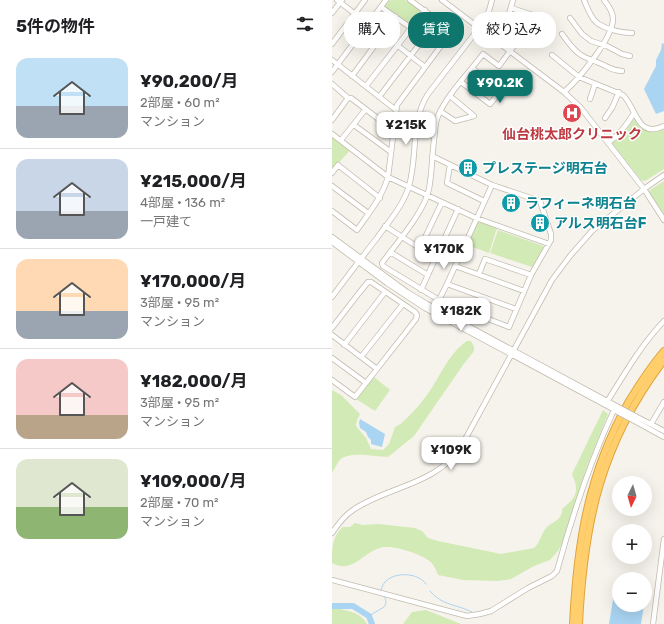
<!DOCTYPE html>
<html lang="ja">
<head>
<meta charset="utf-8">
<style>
  body { margin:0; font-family:Rubik,"Noto Sans JP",sans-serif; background:#f2f2f2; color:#202124; height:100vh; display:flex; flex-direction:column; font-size:15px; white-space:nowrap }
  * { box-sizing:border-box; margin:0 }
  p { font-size:13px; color:#757577 }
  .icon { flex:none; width:22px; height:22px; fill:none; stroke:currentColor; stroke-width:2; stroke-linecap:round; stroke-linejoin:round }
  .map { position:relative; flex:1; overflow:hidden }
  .details { display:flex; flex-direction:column; background:#fff; width:332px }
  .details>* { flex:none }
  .top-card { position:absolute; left:12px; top:12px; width:260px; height:36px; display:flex; gap:8px }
  .needle { width:26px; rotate:185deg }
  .controls { position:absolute; left:280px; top:476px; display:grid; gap:8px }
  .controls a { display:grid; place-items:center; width:40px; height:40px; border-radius:50%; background:#fff; box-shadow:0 4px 16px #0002; font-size:20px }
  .price { position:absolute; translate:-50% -34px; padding:0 9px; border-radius:8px; background:#fff; color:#222; font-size:13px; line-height:26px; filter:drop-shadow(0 1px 2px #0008) }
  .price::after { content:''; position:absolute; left:50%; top:24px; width:12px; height:9px; margin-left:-6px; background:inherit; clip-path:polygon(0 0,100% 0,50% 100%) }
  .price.active { background:#0f766e; color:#fff }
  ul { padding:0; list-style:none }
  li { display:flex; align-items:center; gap:12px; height:100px; padding:0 16px }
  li+li { border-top:1px solid #e0e0e0 }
  li span { display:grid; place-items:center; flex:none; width:112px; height:80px; border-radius:12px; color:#555 }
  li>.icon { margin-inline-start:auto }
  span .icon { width:48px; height:48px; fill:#fffc; stroke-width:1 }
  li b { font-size:17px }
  h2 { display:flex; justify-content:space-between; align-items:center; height:48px; padding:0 16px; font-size:17px }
  .tag { padding:0 14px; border-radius:16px; background:#fff; box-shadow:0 4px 16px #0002; font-size:14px; line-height:36px }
  .tag.active { background:#0f766e; color:#fff }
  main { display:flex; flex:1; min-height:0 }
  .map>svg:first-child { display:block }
  .green { fill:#d2eab5 }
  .water { fill:#a9d4f2 }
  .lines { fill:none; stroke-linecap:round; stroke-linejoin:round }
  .stream { stroke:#a9d4f2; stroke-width:1 }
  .river { stroke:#a9d4f2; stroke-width:6 }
  .minor-casing { stroke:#c2bbae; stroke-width:6 }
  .highway-casing { stroke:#e0a43c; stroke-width:8 }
  .minor { stroke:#fff; stroke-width:4.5 }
  .highway { stroke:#ffcf6e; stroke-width:6 }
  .minor-bridge-casing { stroke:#c2bbae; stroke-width:6; stroke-linecap:butt }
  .minor-bridge { stroke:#fff; stroke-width:4.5 }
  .labels { text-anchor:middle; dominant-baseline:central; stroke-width:3; stroke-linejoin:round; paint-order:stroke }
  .health-label { font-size:14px; font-weight:bold; fill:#be3a42; stroke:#fff }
  .culture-label { font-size:14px; font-weight:bold; fill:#0d838f; stroke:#fff; text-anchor:start }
</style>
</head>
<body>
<main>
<section class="details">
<h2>5件の物件<svg class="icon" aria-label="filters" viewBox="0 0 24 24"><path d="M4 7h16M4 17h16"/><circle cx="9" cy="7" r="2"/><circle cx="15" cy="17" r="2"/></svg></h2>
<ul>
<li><span style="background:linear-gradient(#bfe0f5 60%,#9aa5b1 0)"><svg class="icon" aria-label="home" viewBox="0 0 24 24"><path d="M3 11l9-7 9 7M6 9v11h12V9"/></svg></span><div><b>¥90,200/月</b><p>2部屋 · 60 m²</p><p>マンション</p></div></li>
<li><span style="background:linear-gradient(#c9d6e8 65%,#9aa5b1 0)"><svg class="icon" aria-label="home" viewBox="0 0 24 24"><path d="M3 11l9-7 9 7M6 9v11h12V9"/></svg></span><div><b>¥215,000/月</b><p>4部屋 · 136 m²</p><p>一戸建て</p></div></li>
<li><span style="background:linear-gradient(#ffd9b3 65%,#9aa5b1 0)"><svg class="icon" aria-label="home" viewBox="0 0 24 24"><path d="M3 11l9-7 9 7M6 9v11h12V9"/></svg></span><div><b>¥170,000/月</b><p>3部屋 · 95 m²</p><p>マンション</p></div></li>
<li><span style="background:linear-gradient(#f6c9c9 70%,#b9a48a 0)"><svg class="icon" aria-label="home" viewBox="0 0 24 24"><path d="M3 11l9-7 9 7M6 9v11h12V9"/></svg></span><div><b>¥182,000/月</b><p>3部屋 · 95 m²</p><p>マンション</p></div></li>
<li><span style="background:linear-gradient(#dfe7d0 60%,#8fb573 0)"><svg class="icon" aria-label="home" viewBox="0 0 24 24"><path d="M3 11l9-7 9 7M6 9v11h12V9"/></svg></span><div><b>¥109,000/月</b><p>2部屋 · 70 m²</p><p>マンション</p></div></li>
</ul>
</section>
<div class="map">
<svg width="332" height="624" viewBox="0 0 332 624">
  <rect width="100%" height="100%" fill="#f6f3ec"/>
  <path class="green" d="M58 0H73L88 10C88 16 82 23 77 25L55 9 53 6Z
    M303 118 315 130 327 131 332 129V169L313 181 309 180 280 143 293 132Z
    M0 137 18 150 0 171Z
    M332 181V215L317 193 318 190Z
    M146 221 165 228 157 253 135 245Z
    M166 230 211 246 212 249 200 267 158 253Z
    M135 341H139L142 347V351L131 365 82 436 56 457C43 457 19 451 9 459 5 462 3 469 0 473V390L9 395 28 414 25 420 24 426 34 438 39 449 51 450 57 444 63 427C69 425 72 420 77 416 84 409 91 401 97 392 109 375 117 353 135 341Z
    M42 377 58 390 43 411 24 399Z
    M271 410 276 414 256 464 230 544 226 551 218 560 202 566 179 579 166 581 131 580 106 575C104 569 101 563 96 560 86 553 58 544 48 548 30 553 21 574 0 563 0 548 0 536 11 527H18L23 523 31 525 47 524 83 528 90 531 96 538 106 541 169 554 202 548C208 543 209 534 214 528 220 522 231 520 230 509 237 503 245 497 244 487 244 483 241 478 240 474Z
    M0 608C13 610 28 611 35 624H0Z
    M94 610 129 624H71L80 612Z"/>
  <path class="water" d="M330 43 332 44V111L324 114 312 89 324 66V60L329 50Z
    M28 419 53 434 50 447 39 444V440L36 437 34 432 28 428 27 423Z
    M286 582 287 605H312L309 624H277L282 594 283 591H285Z"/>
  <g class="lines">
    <path class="stream" d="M49 591C51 571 85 570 94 584
      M98 591C111 606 124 604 140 612
      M37 616 52 607C55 603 54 600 52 596"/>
    <path class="river" d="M0 606H21L37 616 40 624"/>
    <g class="minor-casing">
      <path id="minor" d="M5 0 36 24
        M110 0 232 92 249 108 312 189 332 220
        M252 0C255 7 258 16 264 22 272 29 290 33 300 33
        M49 7 79 28
        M179 8 204 16 190 35
        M0 13 10 0
        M238 18 250 34 259 41 275 46 290 54 298 56
        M230 34C236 42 241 50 249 55 255 59 261 60 267 63 278 67 277 70 290 71
        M0 44 33 0
        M65 45 93 67
        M220 55 247 77 291 95C305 109 305 139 332 126
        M0 60 64 110
        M0 72 54 0
        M20 76 64 17
        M129 82 158 104 163 98 164 87 140 68
        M0 84 16 98 0 120
        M34 86 93 10
        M232 92C246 80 281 38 281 19 281 12 277 6 272 0
        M47 97 106 20
        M16 98H19L61 130
        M258 99 263 84
        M108 111 123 121 142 116 118 96
        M273 118 280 108 287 92
        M84 124 98 135 102 136
        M22 125 59 152
        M0 134 56 177 144 218 217 244
        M9 140 33 110
        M276 143C288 134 295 125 302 113
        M100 156 160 185 208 201 219 234V240L199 275 177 327 107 300 51 266 50 263C64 244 93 211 97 189 100 173 100 156 102 140 103 132 103 123 106 116 116 93 136 74 151 54L167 66 190 35 174 24 181 0
        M118 165 115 183 152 201
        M0 173 6 165 48 198
        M160 185 115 284 184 309
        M0 186 36 213
        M0 211 25 230C37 213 50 197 56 177L65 105 120 31 78 0
        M53 226 103 258
        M0 237 75 292 95 304 286 407
        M0 242 55 283 93 308 283 410
        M88 248 110 202
        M58 252 96 275
        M123 266 192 291
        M147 274 153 259 199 275
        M89 290 126 209
        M0 297C15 277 30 257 45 238 57 221 71 206 77 186 86 155 78 122 96 94L147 28 157 11 160 0
        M107 300 115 284
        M0 328 27 293 36 282H39L83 312 85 315 84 319 74 332 23 397 0 380
        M0 335 45 369
        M12 345 53 292
        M29 357 71 304
        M0 358 34 383
        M275 402C293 373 309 345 332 321
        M303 416 332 431
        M301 420 332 437
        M319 424 332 402
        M0 533C6 524 12 516 21 510 56 486 106 485 130 445L220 280 238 256 260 231 312 189 332 175
        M0 580 135 616 148 614 159 611 196 588 220 576 225 571C240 516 258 462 282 410
        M321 624 332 539"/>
    </g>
    <g class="highway-casing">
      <path id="highway" d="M241 624C245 543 256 473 297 401 308 383 319 366 332 351
        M247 624C252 522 269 443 332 360"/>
    </g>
    <use href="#minor" class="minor"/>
    <use href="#highway" class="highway"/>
    <g class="minor-bridge-casing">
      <path id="minor-bridge" d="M286 407 303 416
        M284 411 301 420"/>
    </g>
    <use href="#minor-bridge" class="minor-bridge"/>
  </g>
  <defs>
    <g id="hospital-disc" transform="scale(1)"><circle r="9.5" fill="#e0444e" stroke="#fff"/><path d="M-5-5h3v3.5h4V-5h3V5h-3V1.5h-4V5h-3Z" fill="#fff"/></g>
    <g id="building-disc" transform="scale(1)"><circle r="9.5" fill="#0f9aa8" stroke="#fff"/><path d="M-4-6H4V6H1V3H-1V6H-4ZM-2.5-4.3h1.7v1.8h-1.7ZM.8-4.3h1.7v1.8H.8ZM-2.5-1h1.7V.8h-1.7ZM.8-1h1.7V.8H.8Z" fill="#fff"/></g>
  </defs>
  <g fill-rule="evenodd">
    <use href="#hospital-disc" x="240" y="113"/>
    <use href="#building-disc" x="136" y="168"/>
    <use href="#building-disc" x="179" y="203"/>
    <use href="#building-disc" x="208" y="223"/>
  </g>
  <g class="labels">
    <g class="health-label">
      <text x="240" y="134">仙台桃太郎クリニック</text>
    </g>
    <g class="culture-label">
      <text x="150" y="168">プレステージ明石台</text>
      <text x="193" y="203">ラフィーネ明石台</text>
      <text x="222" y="223">アルス明石台F</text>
    </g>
  </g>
</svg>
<div class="controls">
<a><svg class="needle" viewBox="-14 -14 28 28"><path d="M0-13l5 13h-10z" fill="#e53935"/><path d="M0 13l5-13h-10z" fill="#757577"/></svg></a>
<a>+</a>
<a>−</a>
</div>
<b class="price active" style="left:168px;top:104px">¥90.2K</b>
<b class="price" style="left:74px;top:146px">¥215K</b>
<b class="price" style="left:112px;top:270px">¥170K</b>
<b class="price" style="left:129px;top:332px">¥182K</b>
<b class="price" style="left:119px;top:471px">¥109K</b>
<div class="top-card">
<a class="tag">購入</a>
<a class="tag active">賃貸</a>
<a class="tag">絞り込み</a>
</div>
</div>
</main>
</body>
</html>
